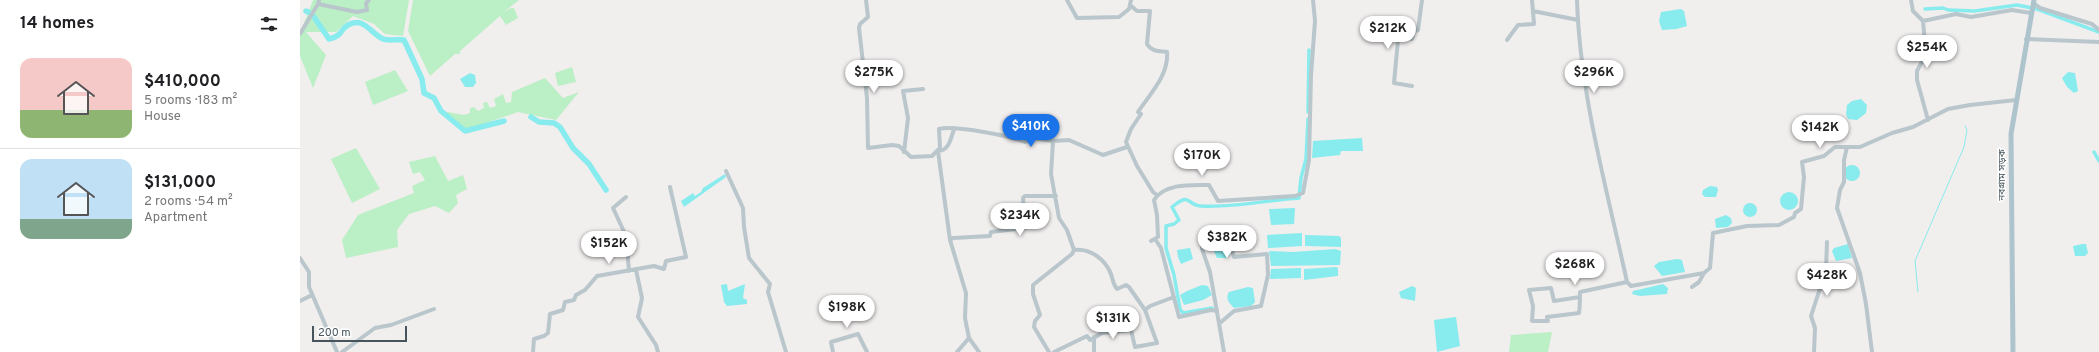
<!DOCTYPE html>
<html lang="en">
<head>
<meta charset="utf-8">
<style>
  body { margin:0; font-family:Overpass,"Noto Sans Bengali",sans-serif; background:#f6f6f6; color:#202124; height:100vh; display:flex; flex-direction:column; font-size:15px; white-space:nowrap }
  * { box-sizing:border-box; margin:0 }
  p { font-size:13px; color:#757577 }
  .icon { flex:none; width:22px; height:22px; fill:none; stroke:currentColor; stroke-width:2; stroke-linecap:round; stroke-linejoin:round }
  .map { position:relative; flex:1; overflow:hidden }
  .drawer { display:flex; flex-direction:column; background:#fff; width:300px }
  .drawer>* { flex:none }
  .scale { position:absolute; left:12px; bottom:10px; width:95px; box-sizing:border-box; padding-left:4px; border:2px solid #46555c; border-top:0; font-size:11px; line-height:14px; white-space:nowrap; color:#46555c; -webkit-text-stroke:3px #fff; paint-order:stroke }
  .price { position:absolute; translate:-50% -34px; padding:0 9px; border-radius:14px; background:#fff; color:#222; font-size:13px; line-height:26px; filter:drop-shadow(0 1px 2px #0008) }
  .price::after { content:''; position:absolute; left:50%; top:24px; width:12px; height:9px; margin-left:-6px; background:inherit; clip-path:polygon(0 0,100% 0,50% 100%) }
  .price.selected { background:#1a73e8; color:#fff }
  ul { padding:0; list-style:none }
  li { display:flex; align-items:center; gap:12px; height:100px; padding:0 20px }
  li+li { border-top:1px solid #e0e0e0 }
  li span { display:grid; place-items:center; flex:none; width:112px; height:80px; border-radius:12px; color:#555 }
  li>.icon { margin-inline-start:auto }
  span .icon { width:48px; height:48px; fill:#fffc; stroke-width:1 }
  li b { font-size:17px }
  h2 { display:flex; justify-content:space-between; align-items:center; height:48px; padding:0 20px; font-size:17px }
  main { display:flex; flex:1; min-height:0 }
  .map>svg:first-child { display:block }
  .green { fill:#bbefc5 }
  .water { fill:#88ebed }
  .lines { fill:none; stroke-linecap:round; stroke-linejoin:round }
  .stream { stroke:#88ebed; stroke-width:1 }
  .canal { stroke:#88ebed; stroke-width:3.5 }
  .river { stroke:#88ebed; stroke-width:5.5 }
  .minor { stroke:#b9c6cb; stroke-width:4 }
  .major { stroke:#adc4cd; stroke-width:5 }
  .labels { text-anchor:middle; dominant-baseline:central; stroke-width:3; stroke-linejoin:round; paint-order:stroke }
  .street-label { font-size:10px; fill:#46555c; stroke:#fff }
</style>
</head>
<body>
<main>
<section class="drawer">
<h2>14 homes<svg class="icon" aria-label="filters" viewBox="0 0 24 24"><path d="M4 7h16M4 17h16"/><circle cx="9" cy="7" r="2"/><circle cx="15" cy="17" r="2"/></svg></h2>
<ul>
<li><span style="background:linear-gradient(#f6c9c9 65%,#8fb573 0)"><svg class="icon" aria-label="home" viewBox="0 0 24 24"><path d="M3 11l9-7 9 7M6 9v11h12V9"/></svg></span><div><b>$410,000</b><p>5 rooms · 183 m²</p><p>House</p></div></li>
<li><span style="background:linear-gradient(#bfe0f5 75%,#7fa58c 0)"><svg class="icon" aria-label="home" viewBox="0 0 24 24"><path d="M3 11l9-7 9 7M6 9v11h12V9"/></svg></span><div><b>$131,000</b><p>2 rooms · 54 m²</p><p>Apartment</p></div></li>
</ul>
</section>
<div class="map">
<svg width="1799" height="352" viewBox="0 0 1799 352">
  <rect width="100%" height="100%" fill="#f1eeee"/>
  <path class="green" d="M13 0H109L103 36 85 34 74 24 53 16 36 32H6L26 55 13 88 0 56V34Z
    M113 0H219L204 12 211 8H214L218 18 206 25 200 16 160 51V54H155L130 76 108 31Z
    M272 67 276 82 258 86 255 73Z
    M95 70 108 91 73 105 65 82Z
    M245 78 263 98 279 92 256 120 218 112 166 130 142 111 164 115 170 113V108L174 107 178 111 184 108 183 103 187 102 190 108 196 106 194 99 203 94 206 103 211 102 212 92Z
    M56 148 80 189 52 203 31 159Z
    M135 156 148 181 163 175 167 189 156 195 158 203 149 213 135 206 109 214 97 230 98 247 46 258 42 240 58 215 114 193 112 186 125 180 120 172 113 174 109 162Z
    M1252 332 1248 352H1209L1211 335Z"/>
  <path class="water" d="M1381 9 1384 11 1387 26 1376 29 1362 30 1359 21 1361 12Z
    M1768 72 1775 73 1778 91 1774 93 1767 87 1762 78Z
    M170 73 175 75 176 83 173 87H165L160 79Z
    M1561 99 1567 105 1566 113 1557 120 1548 119 1546 114 1547 105 1552 101Z
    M1062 138 1063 151H1041L1040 155 1012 158 1013 141Z
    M1544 173a8 8 0 1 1 16 0a8 8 0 1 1-16 0Z
    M425 174 426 177 384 207 381 201 393 193 395 196 401 192 403 188Z
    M1410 186 1417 187 1418 190 1416 197H1405L1402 194 1403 190Z
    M1480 201a9 9 0 1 1 18 0a9 9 0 1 1-18 0Z
    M1443 210a7 7 0 1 1 14 0a7 7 0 1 1-14 0Z
    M995 208 994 224 971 225 969 209Z
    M1426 215 1431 218 1432 223 1428 227 1416 228 1415 219Z
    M1002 233V246L968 248 967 235Z
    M1005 235 1039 236 1041 238V247L1005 246Z
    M1548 244 1552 258 1536 261 1532 251 1534 248Z
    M1783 244H1786L1788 253 1785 256H1775L1773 246Z
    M926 245 930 248V255L926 258H917L914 251Z
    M890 248 893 259 881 264 878 257 877 250Z
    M1035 249 1041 251 1040 265 971 266 969 251 993 252Z
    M1377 259 1382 260 1385 272 1362 276 1354 266 1359 262Z
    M1036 267 1038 268V276L1004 280V269Z
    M1001 268V278L970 279 971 269Z
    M427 284 428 291 445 284 443 298 447 300V304L427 306 424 302 421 285Z
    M1363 284 1368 288 1367 294 1340 296 1332 294 1333 291Z
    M902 285 908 286 912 295 903 300 884 305 880 295 887 291Z
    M1112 286 1116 288 1115 301 1101 298 1099 292Z
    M948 287 953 288 955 302 951 306 934 308C929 303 925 299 929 292Z
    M1156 317 1160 346 1137 352 1134 320Z"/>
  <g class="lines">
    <path class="stream" d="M1618 292 1615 261 1664 147 1667 130 1665 126"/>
    <path class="canal" d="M1625 9 1643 8 1648 10 1675 11 1717 5 1737 9 1799 32
      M1008 112 1009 50
      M1794 152 1799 161
      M912 308 883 313 880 309 874 275 866 248V226L874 224 879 220 872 207C892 191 885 205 901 206 933 208 967 200 999 198L1001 178 1006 159 1008 119"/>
    <path class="river" d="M6 11 10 13
      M14 17 29 39C44 35 39 30 48 25 64 16 71 34 83 39 88 41 98 39 104 40L122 79 124 93 134 98 141 111 165 131 204 121
      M231 117 239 122 254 123 260 127 273 148 289 164 306 190"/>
    <path class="minor" d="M566 0 568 17 560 24 559 28 567 98 568 148 592 145 599 146 611 157 632 156 640 148 639 129C654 125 711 136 725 142L734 138 753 141 769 140 803 155 827 147
      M767 0 777 18 819 17 829 9 831 0
      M1277 0C1280 96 1307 189 1327 282L1331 286 1404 273 1410 268 1413 233 1447 226 1479 225 1494 217 1495 213 1501 209 1504 177 1502 162 1524 156 1535 147H1560L1592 133 1613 127 1648 109 1670 105 1716 100
      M1611 0 1613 11 1623 21 1656 14 1671 17 1712 10 1731 13
      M1733 3 1740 8 1792 24 1799 30
      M18 4 57 12 67 10 66 3 69 0
      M830 5 837 11H850L847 44C852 52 859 51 867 52 869 75 850 94 838 112L841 114 831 129 826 142 837 166 853 192 857 195
      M1233 11 1278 20
      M1623 21 1626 54 1617 71V80L1628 120
      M0 34 18 4 19 0
      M1726 39 1799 42
      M1207 40 1218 25 1234 24 1232 0
      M1112 86 1094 83 1098 40 1102 37 1112 39 1114 32 1118 30 1122 0
      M654 129C651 138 649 151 638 151L650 240 666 293 665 318 669 338 679 352
      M753 141 751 174 759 218 767 230 774 250C790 248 805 259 811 274 813 280 813 284 817 289L826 285 829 287 845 310 857 343 835 347 831 330 802 333 790 340 787 336 754 352
      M1547 147 1544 160V182L1540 190 1537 208 1560 273 1566 304 1572 352
      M604 152 608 118 603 91 623 89
      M426 171 443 208 444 227 449 258 470 284 468 292 486 352
      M326 197 313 208 326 236 329 271
      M855 239 861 248 879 317 911 310 917 311
      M650 240 653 238 690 236 691 232 725 228 723 198 725 196H756
      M851 241 858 237 857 215 854 200C865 183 891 185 909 185L918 201 995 196 1003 193 1009 160 1011 75 1015 21 1013 0
      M0 258 9 272V287L37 352
      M336 270 342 298 338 317 356 345 358 352
      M1392 287 1399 282 1404 273
      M1280 297 1254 301 1251 288 1229 290 1233 306 1232 321H1248L1247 317 1279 313C1280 306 1280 300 1280 292L1327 282
      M0 301 12 295
      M845 310 850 306 874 297
      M920 323 934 311 961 306 968 275 967 254 934 257 931 246 912 237 902 245V249L910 272 924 352
      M42 352 75 328 91 325 134 309
      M233 352 234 339 244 336 248 333 250 314 263 310 265 302 274 300 276 295 285 290 297 276 354 266 364 269 366 261 386 257 370 187
      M533 352 531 342 558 334 567 352
      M657 352 669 338
      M749 352 734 327 735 321 740 315 733 294V285L772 254 774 250
      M794 352V337
      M1514 352 1515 328 1511 316 1526 270 1527 242"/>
    <path class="major" d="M1713 352 1711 134 1734 0"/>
  </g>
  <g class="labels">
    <g class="street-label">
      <text transform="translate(1702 175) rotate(-90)">নবগ্রাম সড়ক</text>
    </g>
  </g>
</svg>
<div class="scale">200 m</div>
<b class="price" style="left:1088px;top:50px">$212K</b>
<b class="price" style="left:1627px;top:69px">$254K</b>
<b class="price" style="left:574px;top:94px">$275K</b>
<b class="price" style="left:1294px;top:94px">$296K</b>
<b class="price selected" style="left:731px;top:148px">$410K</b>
<b class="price" style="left:1520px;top:149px">$142K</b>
<b class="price" style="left:902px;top:177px">$170K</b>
<b class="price" style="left:720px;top:237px">$234K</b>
<b class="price" style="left:927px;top:259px">$382K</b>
<b class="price" style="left:309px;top:265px">$152K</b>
<b class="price" style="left:1275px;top:286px">$268K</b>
<b class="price" style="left:1527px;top:297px">$428K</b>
<b class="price" style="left:547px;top:329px">$198K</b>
<b class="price" style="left:813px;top:340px">$131K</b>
</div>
</main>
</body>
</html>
